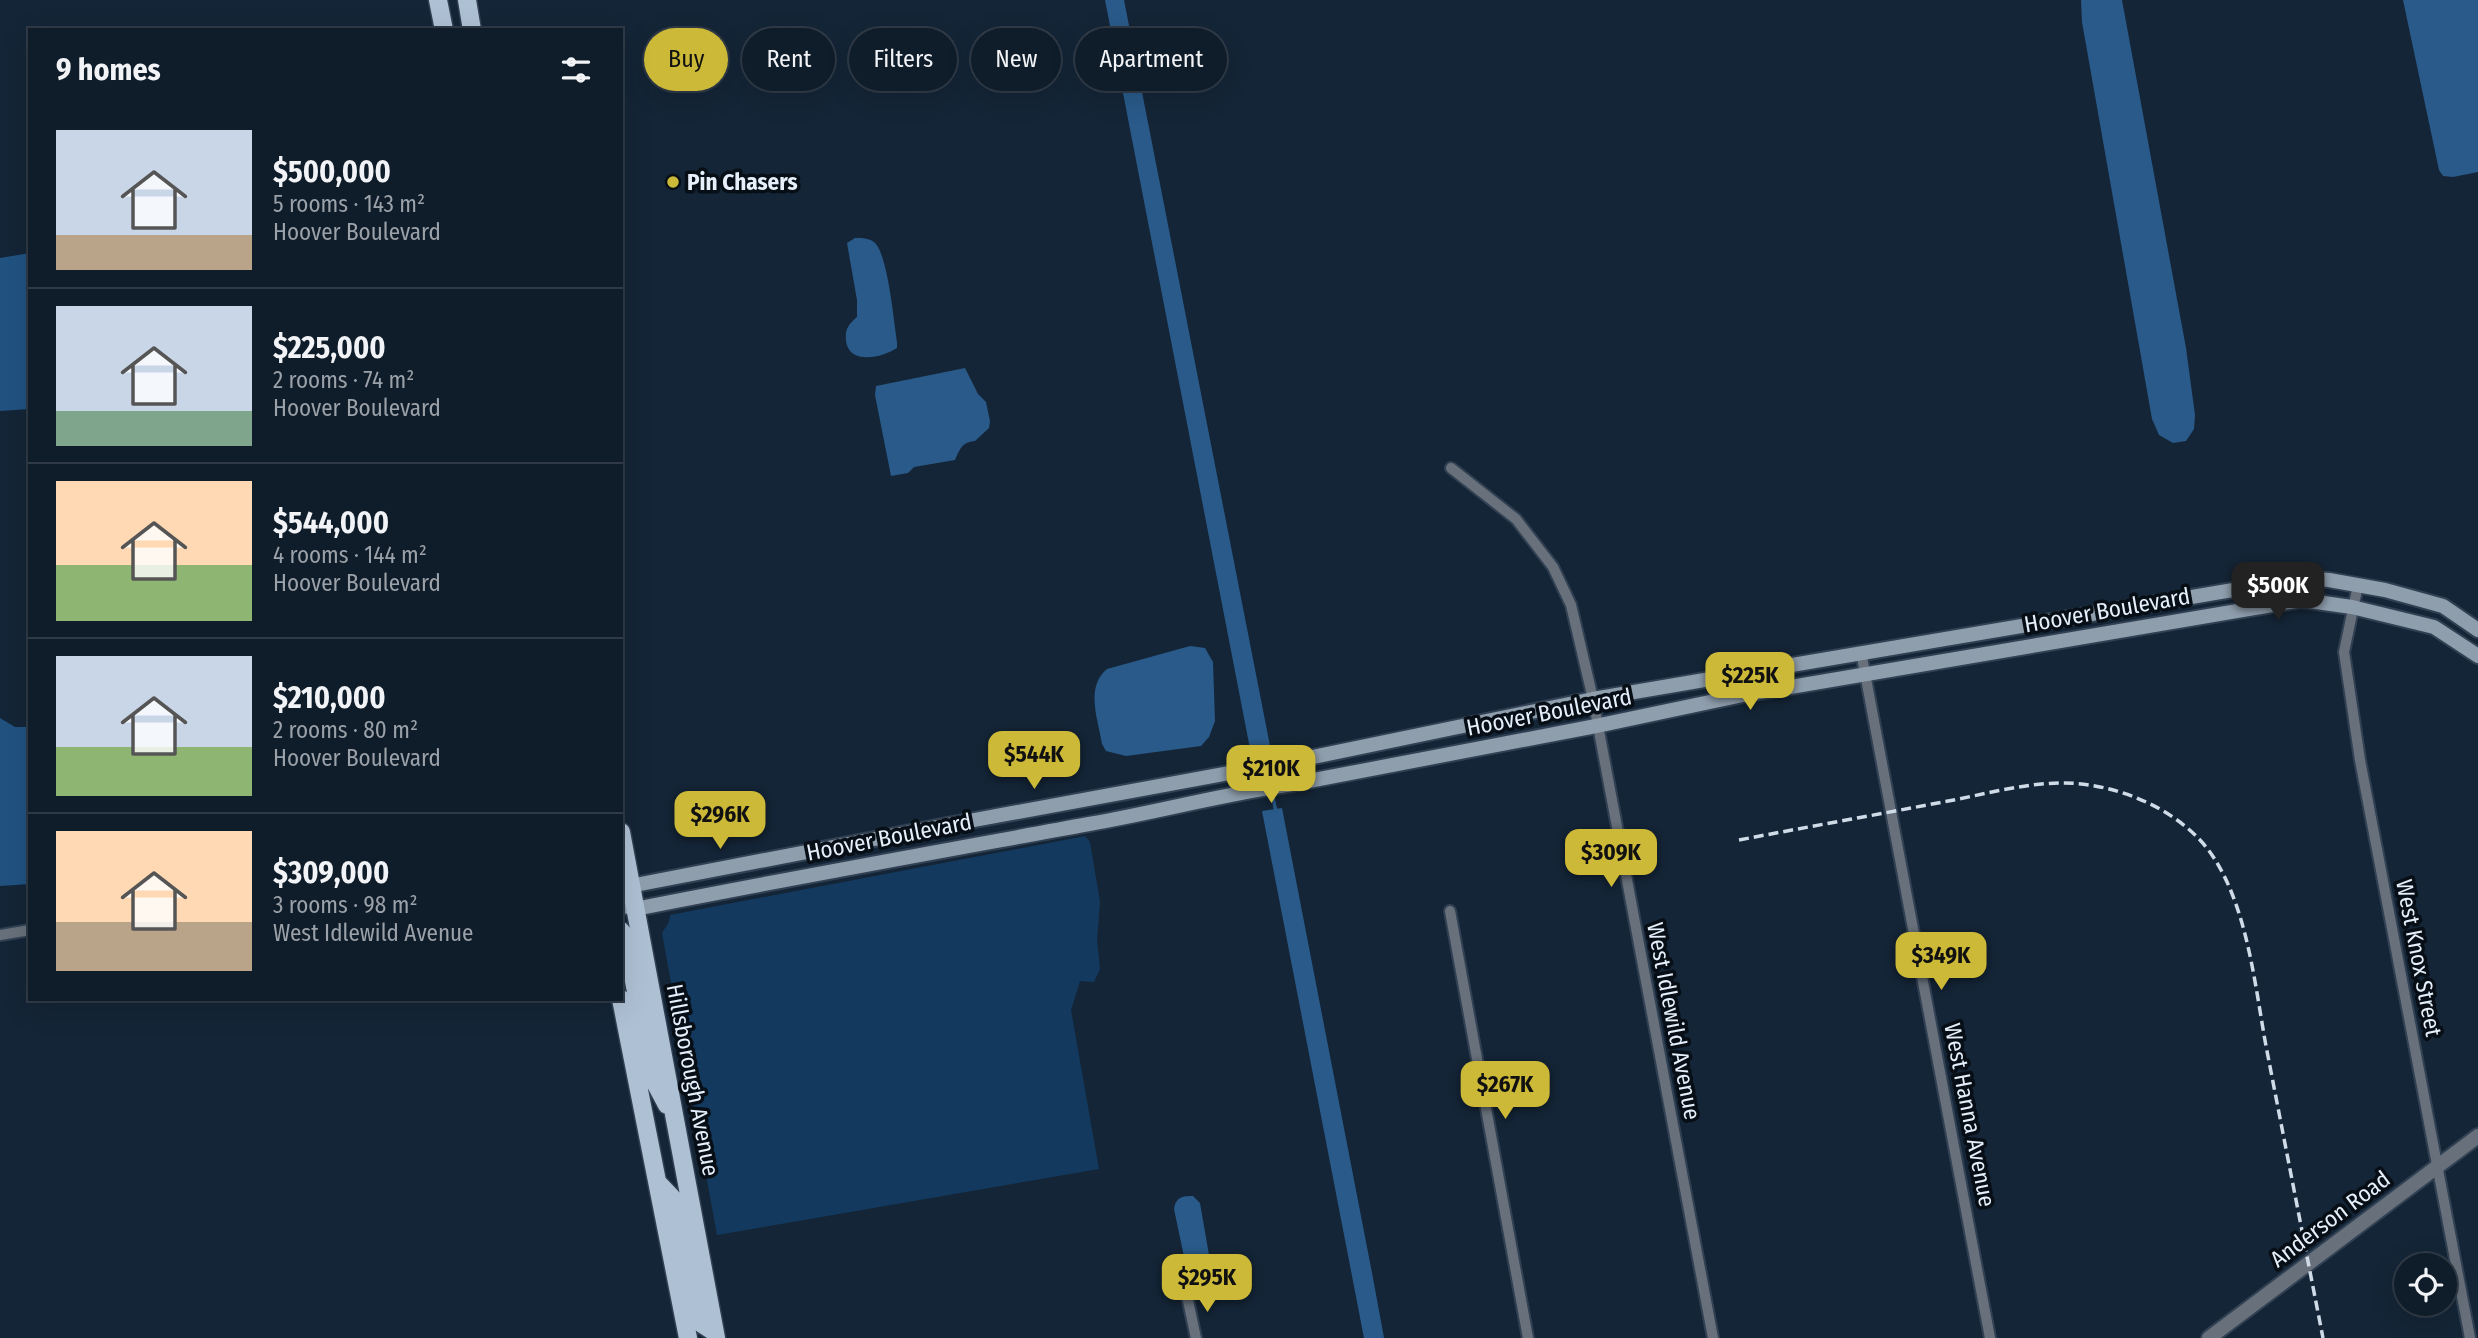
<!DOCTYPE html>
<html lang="en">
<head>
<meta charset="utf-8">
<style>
  body { margin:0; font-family:"Fira Sans Condensed",sans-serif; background:#1d2935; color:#f1f3f6; height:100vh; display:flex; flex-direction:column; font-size:26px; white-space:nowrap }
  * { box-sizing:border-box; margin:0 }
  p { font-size:23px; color:#9ba1a8 }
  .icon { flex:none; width:38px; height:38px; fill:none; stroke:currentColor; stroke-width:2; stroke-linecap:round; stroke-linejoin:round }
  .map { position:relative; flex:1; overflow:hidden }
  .panel { position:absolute; left:28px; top:28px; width:595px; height:973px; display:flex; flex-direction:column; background:#0f1c29; border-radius:0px; box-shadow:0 7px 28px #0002,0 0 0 2px #2f3a46 }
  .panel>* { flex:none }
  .hud { position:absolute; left:644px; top:28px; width:665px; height:63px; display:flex; gap:14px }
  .fabs { position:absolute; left:2394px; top:1253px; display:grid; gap:14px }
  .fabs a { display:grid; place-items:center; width:63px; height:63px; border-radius:50%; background:#0f1c29; box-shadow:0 7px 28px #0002,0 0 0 2px #2f3a46; font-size:35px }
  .price { position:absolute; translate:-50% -60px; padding:0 16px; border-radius:14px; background:#cdb938; color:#111; font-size:23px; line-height:46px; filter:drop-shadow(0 2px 4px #0008) }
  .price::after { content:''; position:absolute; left:50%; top:42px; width:21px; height:16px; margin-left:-10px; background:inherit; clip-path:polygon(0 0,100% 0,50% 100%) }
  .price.on { background:#222; color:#fff }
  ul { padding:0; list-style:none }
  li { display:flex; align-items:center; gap:21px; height:175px; padding:0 28px }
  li+li { border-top:2px solid #2f3a46 }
  li span { display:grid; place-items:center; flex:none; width:196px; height:140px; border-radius:0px; color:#555 }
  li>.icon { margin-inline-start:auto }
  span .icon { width:84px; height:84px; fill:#fffc; stroke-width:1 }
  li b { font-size:30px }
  h2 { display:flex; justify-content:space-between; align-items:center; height:84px; padding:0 28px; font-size:30px }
  .chip { padding:0 24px; border-radius:32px; background:#0f1c29; box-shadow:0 7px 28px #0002,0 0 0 2px #2f3a46; font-size:24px; line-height:63px }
  .chip.on { background:#cdb938; color:#111 }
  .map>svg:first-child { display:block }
  .green { fill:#133a5e }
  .forest { fill:#215280 }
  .water { fill:#295a89 }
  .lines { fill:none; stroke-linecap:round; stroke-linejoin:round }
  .stream { stroke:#295a89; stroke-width:3.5 }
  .minor-casing { stroke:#314153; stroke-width:14 }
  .tertiary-casing { stroke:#314153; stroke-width:18 }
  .secondary-casing { stroke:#314153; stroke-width:18 }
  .primary-casing { stroke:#314153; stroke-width:21 }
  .minor { stroke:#68717b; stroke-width:10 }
  .tertiary { stroke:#68717b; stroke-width:14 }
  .secondary { stroke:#8f9ead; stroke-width:14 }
  .primary { stroke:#aec0d4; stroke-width:18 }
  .rail { stroke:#d0dbe8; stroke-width:3.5; stroke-dasharray:10 5; stroke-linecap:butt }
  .poi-dot { fill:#cdb938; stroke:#070e15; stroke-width:2.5 }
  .labels { text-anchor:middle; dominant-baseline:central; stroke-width:7; stroke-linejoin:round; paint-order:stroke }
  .poi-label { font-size:23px; font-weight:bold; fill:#e5f0fc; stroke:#070e15; text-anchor:start }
  .street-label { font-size:23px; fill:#e5f0fc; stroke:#070e15 }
</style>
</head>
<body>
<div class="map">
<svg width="2478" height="1338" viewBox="0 0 2478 1338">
  <rect width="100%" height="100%" fill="#142537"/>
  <path class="green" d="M1085 836 1090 842 1100 902 1097 940 1100 969 1094 982 1080 981 1071 1010 1099 1169 717 1235 662 933 669 922 670 915Z"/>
  <path class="forest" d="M30 253V409L0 411V258Z
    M0 718 15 727H30V884L0 886Z"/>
  <path class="water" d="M1105 0H1124L1272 756 1252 759Z
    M2081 0H2122L2186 348 2195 415 2194 429 2186 441 2173 443 2159 435 2152 419 2082 22Z
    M2403 0H2478V172L2453 177 2443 176 2439 170Z
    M855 238C862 238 871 238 876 244 888 259 894 321 897 342V348C882 358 849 365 846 341 845 329 848 325 857 317V300L847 243Z
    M965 368 978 394 986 402 990 421 989 428 975 441C962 442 960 449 955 460L914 467 908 473 891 476 875 395 876 386Z
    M1190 646 1205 648 1213 662 1215 721 1209 737 1201 746 1126 756 1106 751 1102 744C1098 719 1085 687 1107 669Z
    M1282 808 1373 1278 1384 1338H1364L1262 811Z
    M1193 1196 1200 1203 1209 1255 1206 1262 1196 1264 1187 1271 1174 1209C1176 1197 1182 1196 1193 1196Z"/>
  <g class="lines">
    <path class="stream" d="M1272 792 1276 812"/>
    <g class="minor-casing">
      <path id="minor" d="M1451 468 1516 519 1553 567 1571 605 1593 699 1713 1338
        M2358 585 2344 652 2360 760 2470 1338
        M1861 652 1990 1338
        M1450 911 1528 1338
        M0 935 30 930
        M1187 1296 1196 1338"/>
    </g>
    <g class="tertiary-casing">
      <path id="tertiary" d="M2209 1338 2478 1136"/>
    </g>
    <g class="secondary-casing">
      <path id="secondary" d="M621 891 630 886 942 826 1289 762 1593 699 2303 578 2329 580 2385 590 2443 606 2478 630
        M621 905 635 909C786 879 937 852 1089 824 1157 812 1224 794 1293 784L1596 726 1743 695 2302 600 2352 607 2434 627 2478 656"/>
    </g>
    <g class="primary-casing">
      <path id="primary" d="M438 0 444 30
        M467 0 472 30
        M621 832 716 1338
        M621 931 626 938 652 1077 667 1105
        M621 999 688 1338
        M657 1182 677 1203 694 1299 702 1324 713 1331"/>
    </g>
    <use href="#minor" class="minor"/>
    <use href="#tertiary" class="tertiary"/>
    <use href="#secondary" class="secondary"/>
    <use href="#primary" class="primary"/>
    <path class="rail" d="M1739 840C1807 827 1875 815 1943 802 1982 795 2023 783 2063 783 2118 783 2184 811 2214 858 2248 911 2255 986 2266 1046 2285 1144 2304 1241 2323 1338"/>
  </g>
  <circle class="poi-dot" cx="673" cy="182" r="7"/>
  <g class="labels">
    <g class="poi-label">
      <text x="687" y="182">Pin Chasers</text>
    </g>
    <g class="street-label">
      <text transform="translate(2107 610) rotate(-10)">Hoover Boulevard</text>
      <text transform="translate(1549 712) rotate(-11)">Hoover Boulevard</text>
      <text transform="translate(889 837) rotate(-11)">Hoover Boulevard</text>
      <text transform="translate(2419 958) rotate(79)">West Knox Street</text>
      <text transform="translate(1674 1021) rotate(79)">West Idlewild Avenue</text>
      <text transform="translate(693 1080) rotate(79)">Hillsborough Avenue</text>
      <text transform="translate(1970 1115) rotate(79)">West Hanna Avenue</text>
      <text transform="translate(2330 1219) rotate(-37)">Anderson Road</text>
    </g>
  </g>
</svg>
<div class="fabs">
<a><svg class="icon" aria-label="locate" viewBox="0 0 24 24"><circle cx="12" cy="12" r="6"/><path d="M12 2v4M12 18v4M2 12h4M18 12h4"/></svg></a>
</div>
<b class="price on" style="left:2278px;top:622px">$500K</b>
<b class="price" style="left:1750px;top:712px">$225K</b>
<b class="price" style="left:1034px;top:791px">$544K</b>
<b class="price" style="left:1271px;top:805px">$210K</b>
<b class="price" style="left:720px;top:851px">$296K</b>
<b class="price" style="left:1611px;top:889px">$309K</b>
<b class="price" style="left:1941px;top:992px">$349K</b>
<b class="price" style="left:1505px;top:1121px">$267K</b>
<b class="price" style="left:1207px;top:1314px">$295K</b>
<div class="hud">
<a class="chip on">Buy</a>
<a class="chip">Rent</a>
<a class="chip">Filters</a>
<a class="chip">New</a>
<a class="chip">Apartment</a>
</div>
<section class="panel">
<h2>9 homes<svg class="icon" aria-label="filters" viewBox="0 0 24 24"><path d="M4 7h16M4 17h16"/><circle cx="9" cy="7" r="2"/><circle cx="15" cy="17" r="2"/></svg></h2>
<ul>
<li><span style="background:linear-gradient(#c9d6e8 75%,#b9a48a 0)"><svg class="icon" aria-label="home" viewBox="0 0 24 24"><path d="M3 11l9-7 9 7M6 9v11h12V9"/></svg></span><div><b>$500,000</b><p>5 rooms · 143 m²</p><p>Hoover Boulevard</p></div></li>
<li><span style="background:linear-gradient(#c9d6e8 75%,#7fa58c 0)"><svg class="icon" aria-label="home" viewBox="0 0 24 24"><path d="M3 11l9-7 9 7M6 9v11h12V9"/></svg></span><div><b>$225,000</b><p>2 rooms · 74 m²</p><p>Hoover Boulevard</p></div></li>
<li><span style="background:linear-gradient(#ffd9b3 60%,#8fb573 0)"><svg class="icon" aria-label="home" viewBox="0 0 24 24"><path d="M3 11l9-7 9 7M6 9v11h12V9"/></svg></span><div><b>$544,000</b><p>4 rooms · 144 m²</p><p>Hoover Boulevard</p></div></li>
<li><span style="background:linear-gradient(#c9d6e8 65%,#8fb573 0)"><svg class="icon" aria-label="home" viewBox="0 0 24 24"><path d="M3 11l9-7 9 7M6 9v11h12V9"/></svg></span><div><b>$210,000</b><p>2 rooms · 80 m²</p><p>Hoover Boulevard</p></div></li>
<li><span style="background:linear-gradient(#ffd9b3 65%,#b9a48a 0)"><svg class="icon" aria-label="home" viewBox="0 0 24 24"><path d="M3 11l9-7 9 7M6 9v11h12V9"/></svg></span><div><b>$309,000</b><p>3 rooms · 98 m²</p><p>West Idlewild Avenue</p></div></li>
</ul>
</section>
</div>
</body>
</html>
